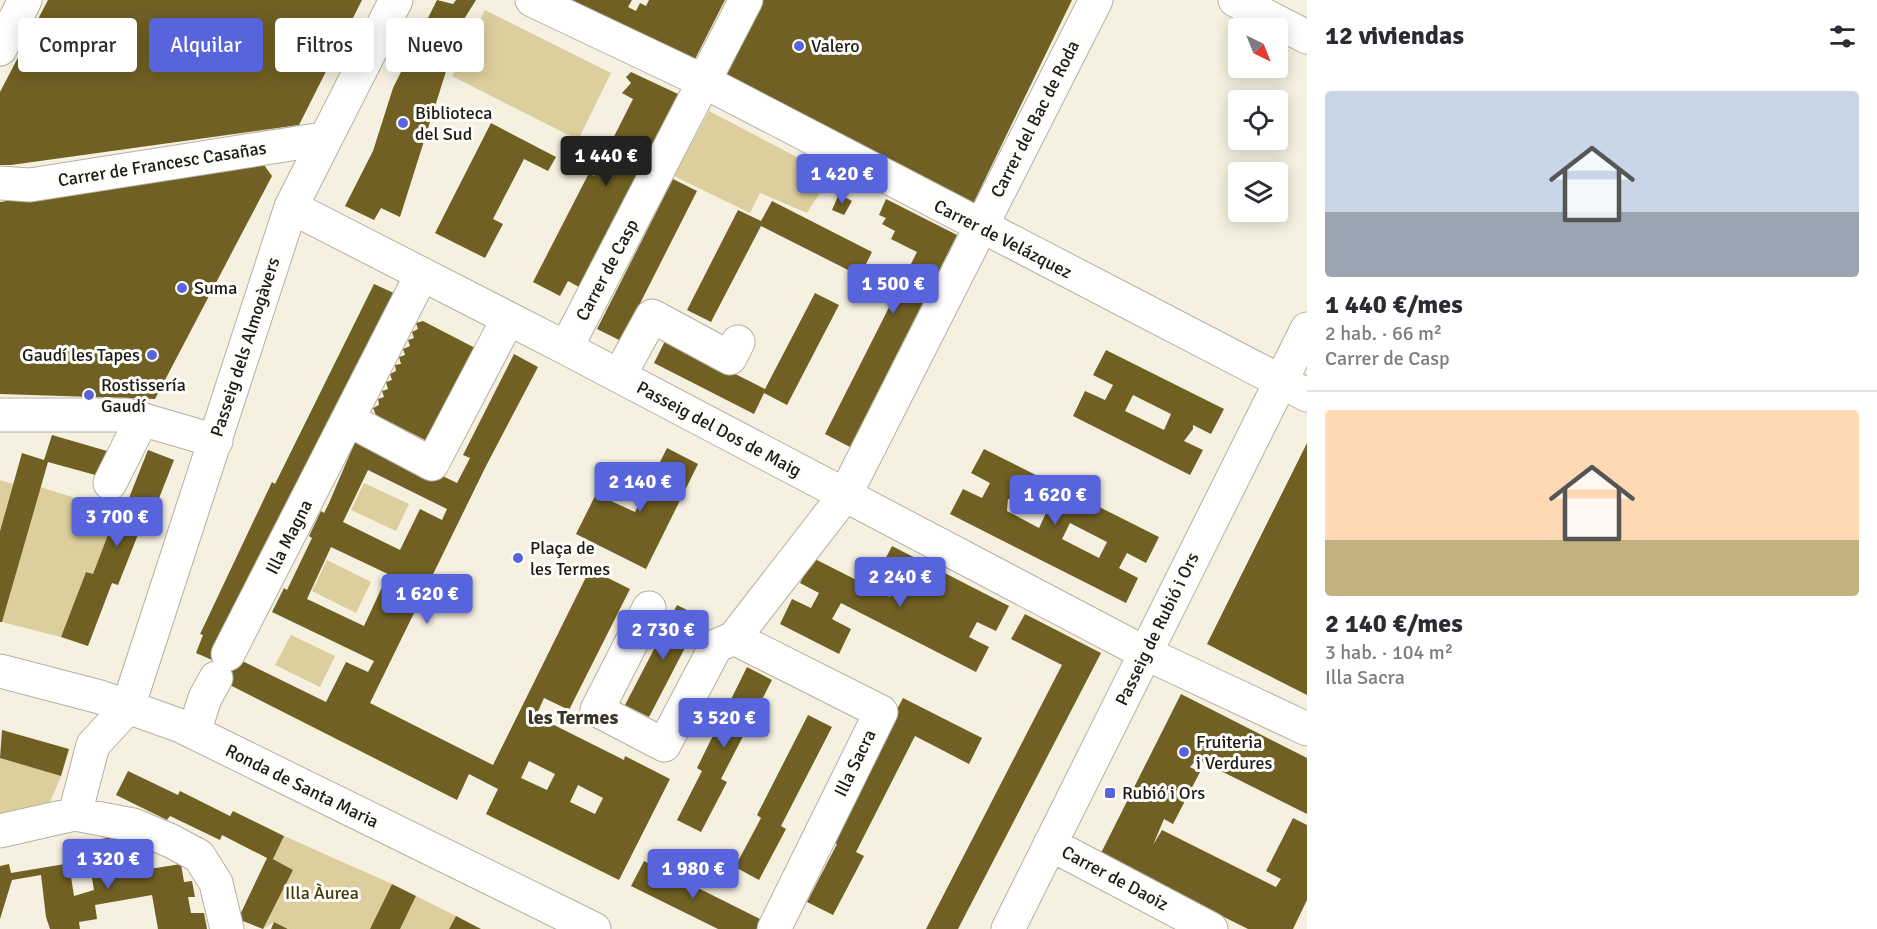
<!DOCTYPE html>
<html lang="es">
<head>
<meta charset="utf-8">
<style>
  body { margin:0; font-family:Signika,sans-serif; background:#f7f7f7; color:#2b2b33; height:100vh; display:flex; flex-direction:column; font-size:22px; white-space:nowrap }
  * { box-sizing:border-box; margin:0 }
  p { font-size:20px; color:#7c7c81 }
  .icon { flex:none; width:33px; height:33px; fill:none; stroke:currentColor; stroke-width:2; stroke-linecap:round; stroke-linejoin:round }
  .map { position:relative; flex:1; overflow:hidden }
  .sheet { display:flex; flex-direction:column; background:#fff; width:570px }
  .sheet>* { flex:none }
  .guide { position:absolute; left:18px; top:18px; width:570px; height:54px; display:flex; gap:12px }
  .needle { width:39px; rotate:137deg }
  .tools { position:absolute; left:1228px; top:18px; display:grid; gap:12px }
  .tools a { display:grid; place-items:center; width:60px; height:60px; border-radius:6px; background:#fff; box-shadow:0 3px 15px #0003; font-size:30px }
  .price { position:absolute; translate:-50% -51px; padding:0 14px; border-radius:6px; background:#5764db; color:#fff; font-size:20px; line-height:39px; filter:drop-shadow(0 2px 3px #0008) }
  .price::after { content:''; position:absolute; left:50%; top:36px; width:18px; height:14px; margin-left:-9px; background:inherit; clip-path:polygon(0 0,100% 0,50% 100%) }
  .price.current { background:#222; color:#fff }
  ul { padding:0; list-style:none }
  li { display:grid; align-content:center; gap:12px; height:318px; padding:0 18px }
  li+li { border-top:2px solid #e1e1e2 }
  li span { display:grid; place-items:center; height:186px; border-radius:6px; color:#555 }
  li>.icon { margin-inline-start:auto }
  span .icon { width:108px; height:108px; fill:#fffc; stroke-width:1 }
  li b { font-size:26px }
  h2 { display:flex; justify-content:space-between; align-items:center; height:72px; padding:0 18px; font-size:26px }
  .tag { padding:0 21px; border-radius:6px; background:#fff; box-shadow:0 3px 15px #0003; font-size:21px; line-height:54px }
  .tag.current { background:#5764db; color:#fff }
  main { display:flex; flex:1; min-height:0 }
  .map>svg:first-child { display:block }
  .green { fill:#ddcf9d }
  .building { fill:#706023; fill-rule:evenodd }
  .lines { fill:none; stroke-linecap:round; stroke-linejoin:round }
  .minor-casing { stroke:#b5b1a2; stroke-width:35 }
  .minor { stroke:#fff; stroke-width:33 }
  .poi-dot { fill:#5764db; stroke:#fefdfa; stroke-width:2 }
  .labels { text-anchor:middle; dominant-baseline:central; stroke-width:6; stroke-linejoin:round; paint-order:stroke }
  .poi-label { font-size:18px; fill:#1b1a14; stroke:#fefdfa; text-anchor:start }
  .street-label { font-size:18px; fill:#1b1a14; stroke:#fefdfa }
  .park-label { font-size:18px; fill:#453905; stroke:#fefdfa }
  .neighbourhood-label { font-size:20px; font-weight:bold; fill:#383428; stroke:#fefdfa }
</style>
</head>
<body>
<main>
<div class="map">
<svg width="1307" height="929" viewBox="0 0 1307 929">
  <rect width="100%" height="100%" fill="#f5f0e0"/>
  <path class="green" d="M485 10 611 73 578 140 452 76Z
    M709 111 831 175 807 213 760 193 750 213 674 176Z
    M0 480 13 484 0 531Z
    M364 483 409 504 396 531 351 510Z
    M40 487 117 511 93 574 86 572 61 637 2 622Z
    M327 560 371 582 356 613 312 591Z
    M291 635 335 656 320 687 275 665Z
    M0 758 61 776 48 807 0 818Z
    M284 836 392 884 370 929H289L274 922 263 929 293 870 273 859Z
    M416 896 456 916 449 929H400Z"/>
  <path class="building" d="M48 0H362L299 125 11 165H0V92Z
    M437 0 453 4 456 0H476L461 24 400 217 381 208 374 220 345 206 373 151 393 88Z
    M569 0H632L628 7 636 11 640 3 646 6 649 0H725L693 63Z
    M759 0H1072L971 208 719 79Z
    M631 72 678 94 579 287 568 281 560 296 533 282 589 173 594 176 633 99 622 93 631 83 626 77Z
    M491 123 556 157 548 171 524 159 493 219 503 224 485 258 435 233Z
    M264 165 272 176 155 399 0 394V202Z
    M673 179 697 191 621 341 597 329Z
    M839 194 852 201 844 215 832 210Z
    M886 199 957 235 850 447 825 434 917 252 891 239 895 231 882 224 886 218 879 215Z
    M772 201 872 252 860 276 761 226 711 322 687 310 738 210 761 221Z
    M374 284 398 295 228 654 326 702 346 662 368 672 374 661 272 612 284 588 287 590 312 538 309 536 321 511 324 513 329 503 358 435 457 483 470 458 463 455 514 354 538 367 486 466 370 703 493 765 590 569 630 589 569 710 544 698 536 716 624 760 625 756 670 779 619 880 486 814 498 789 469 774 457 800 214 677 221 664 196 653 203 635 200 634 202 630 272 482 275 484ZM368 470 447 509 442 520 420 509 400 550 343 522ZM331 547 411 585 405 596 383 585 364 626 307 599ZM529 761 555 774 547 790 521 778ZM578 785 603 798 595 814 570 802Z
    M815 293 839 305 787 405 764 393 754 414 654 363 666 339 765 389Z
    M423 321 479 350 431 443 376 415 373 408 379 405 378 399 384 397 382 391 388 389 386 382 392 380 390 374 396 371 395 365 401 364 399 357 405 355 403 349 410 346 408 340 414 338 412 332 418 329 416 323Z
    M1106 350 1224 409 1211 434 1193 425V429L1184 441 1203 450 1190 475 1073 416 1085 391 1105 400 1113 385 1093 375ZM1133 395 1171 414 1164 430 1125 411Z
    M52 435 107 451 99 476 48 462 2 622H0V531L22 453 44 460Z
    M1307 443V695L1207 644Z
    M667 448 698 464 646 569 576 534 596 494 635 512Z
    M984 449 1159 537 1146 563 1127 553 1119 568 1138 578 1126 603 950 514 963 489 982 498 990 483 971 473ZM1015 495 1047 511 1039 528 1007 511 1008 499 1012 500ZM1070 523 1107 542 1099 558 1062 539Z
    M148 450 174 460 149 524 143 522 118 585 112 583 88 646 61 637 86 572 93 574 117 511 123 513Z
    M892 546 1009 606 996 631 977 622 969 637 989 647 976 672 841 603 832 619 851 629 839 654 780 624 792 599 811 608 819 593 800 583 813 558 890 597 898 581 879 571Z
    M677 605 701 617 649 717 625 705Z
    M1025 614 1101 653 958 929H926L1062 665 1011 639Z
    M747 667 772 680 721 779 727 782 701 832 677 820 702 771 697 768Z
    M1181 694 1307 758V814L1197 759 1190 767 1200 772 1173 824 1164 819 1153 845 1162 830 1276 887 1281 879 1266 871 1293 818 1307 825V900L1293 929H1248L1100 855Z
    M903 698 982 738 969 764 915 736 856 852 864 856 833 915 807 902 837 844 829 840Z
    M808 715 832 727 781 826 786 829 759 880 735 867 761 818 757 815Z
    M2 730 69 749 61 776 0 758Z
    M128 771 178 795 180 791 230 816 233 811 284 836 273 859 293 870 263 929 238 919 267 858 222 835 220 840 170 816 167 820 116 795Z
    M111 837 118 874 181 864 184 882 192 881 195 897H188L191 913H204L207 929H158L152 895 95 905 97 919 79 922 80 929H50L46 917 41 875 12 880 0 919V866L9 864 11 873 95 859 92 841ZM90 867 94 890 74 896 70 870Z
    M644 861 766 922 763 929H718L631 886Z
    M392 884 416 896 400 929H370Z
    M456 916 481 929H449Z
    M274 922 288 929H271Z"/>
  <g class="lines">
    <g class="minor-casing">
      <path id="minor" d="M532 0 705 82 1307 395
        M1235 0 1307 37
        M0 49 25 0
        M0 183 30 185 323 139
        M291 207 566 348 1145 653 1307 729
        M566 348 746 0
        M619 376 652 316 730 358 738 342
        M0 415H127L216 441
        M349 420 432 464 508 319
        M110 483 142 419
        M649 608 597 710 664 745 716 646 734 638 845 495 1096 0
        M734 638 881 712 774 929
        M228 654 422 274
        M0 671 100 697 181 726 594 929
        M194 732 205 698 216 678
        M75 814 93 745 128 707 291 207 396 0
        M0 831 75 814 133 825 171 841 199 856 216 883 227 929
        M1050 844 1211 929
        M1008 929 1307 329"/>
    </g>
    <use href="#minor" class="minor"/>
  </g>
  <g class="poi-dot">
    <circle cx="799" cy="46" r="6"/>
    <circle cx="403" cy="123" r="6"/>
    <circle cx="182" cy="288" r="6"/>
    <circle cx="152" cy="355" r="6"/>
    <circle cx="89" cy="395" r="6"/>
    <circle cx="518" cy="558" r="6"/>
    <circle cx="1184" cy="752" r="6"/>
    <rect x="1104" y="787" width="12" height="12" rx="3"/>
  </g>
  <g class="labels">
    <g class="poi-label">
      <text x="811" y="46">Valero</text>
      <text x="415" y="113">Biblioteca<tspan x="415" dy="21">del Sud</tspan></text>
      <text x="194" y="288">Suma</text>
      <text x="140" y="355" text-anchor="end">Gaudí les Tapes</text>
      <text x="101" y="385">Rostissería<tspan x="101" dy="21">Gaudí</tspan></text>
      <text x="530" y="548">Plaça de<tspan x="530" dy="21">les Termes</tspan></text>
      <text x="1196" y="742">Fruiteria<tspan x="1196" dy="21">i Verdures</tspan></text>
      <text x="1122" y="793">Rubió i Ors</text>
    </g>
    <g class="street-label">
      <text transform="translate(1035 119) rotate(-63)">Carrer del Bac de Roda</text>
      <text transform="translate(162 164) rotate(-9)">Carrer de Francesc Casañas</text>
      <text transform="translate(1003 239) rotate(27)">Carrer de Velázquez</text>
      <text transform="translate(607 270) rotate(-62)">Carrer de Casp</text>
      <text transform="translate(245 347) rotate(-72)">Passeig dels Almogàvers</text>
      <text transform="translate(719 429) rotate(28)">Passeig del Dos de Maig</text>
      <text transform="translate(289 537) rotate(-63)">Illa Magna</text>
      <text transform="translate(1157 629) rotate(-64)">Passeig de Rubió i Ors</text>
      <text transform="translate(855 763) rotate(-64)">Illa Sacra</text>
      <text transform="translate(302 786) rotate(26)">Ronda de Santa Maria</text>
      <text transform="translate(1115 878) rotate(28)">Carrer de Daoiz</text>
    </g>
    <g class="park-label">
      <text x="322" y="893">Illa Àurea</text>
    </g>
    <g class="neighbourhood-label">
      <text x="573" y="717">les Termes</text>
    </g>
  </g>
</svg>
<div class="tools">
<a><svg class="needle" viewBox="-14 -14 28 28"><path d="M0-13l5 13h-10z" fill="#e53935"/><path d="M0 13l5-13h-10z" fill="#7c7c81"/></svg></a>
<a><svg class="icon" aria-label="locate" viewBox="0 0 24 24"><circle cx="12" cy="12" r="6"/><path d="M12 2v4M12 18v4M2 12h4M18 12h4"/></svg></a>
<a><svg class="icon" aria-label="layers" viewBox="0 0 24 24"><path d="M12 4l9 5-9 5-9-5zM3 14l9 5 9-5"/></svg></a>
</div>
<b class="price current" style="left:606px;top:187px">1 440 €</b>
<b class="price" style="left:842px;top:205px">1 420 €</b>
<b class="price" style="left:893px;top:315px">1 500 €</b>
<b class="price" style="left:640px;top:513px">2 140 €</b>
<b class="price" style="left:1055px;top:526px">1 620 €</b>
<b class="price" style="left:117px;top:548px">3 700 €</b>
<b class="price" style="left:900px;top:608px">2 240 €</b>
<b class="price" style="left:427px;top:625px">1 620 €</b>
<b class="price" style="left:663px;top:661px">2 730 €</b>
<b class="price" style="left:724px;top:749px">3 520 €</b>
<b class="price" style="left:108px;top:890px">1 320 €</b>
<b class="price" style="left:693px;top:900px">1 980 €</b>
<div class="guide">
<a class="tag">Comprar</a>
<a class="tag current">Alquilar</a>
<a class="tag">Filtros</a>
<a class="tag">Nuevo</a>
</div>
</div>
<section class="sheet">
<h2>12 viviendas<svg class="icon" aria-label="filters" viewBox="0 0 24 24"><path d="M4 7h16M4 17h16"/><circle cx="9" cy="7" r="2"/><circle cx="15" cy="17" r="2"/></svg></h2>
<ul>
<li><span style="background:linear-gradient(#c9d6e8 65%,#9aa5b1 0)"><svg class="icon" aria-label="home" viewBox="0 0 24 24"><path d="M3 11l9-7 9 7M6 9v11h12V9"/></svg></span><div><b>1 440 €/mes</b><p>2 hab. · 66 m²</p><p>Carrer de Casp</p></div></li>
<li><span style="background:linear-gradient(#ffd9b3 70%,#c2b280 0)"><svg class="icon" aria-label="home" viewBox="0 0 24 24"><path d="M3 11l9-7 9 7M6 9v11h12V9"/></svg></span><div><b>2 140 €/mes</b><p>3 hab. · 104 m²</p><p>Illa Sacra</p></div></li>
</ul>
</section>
</main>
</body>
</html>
